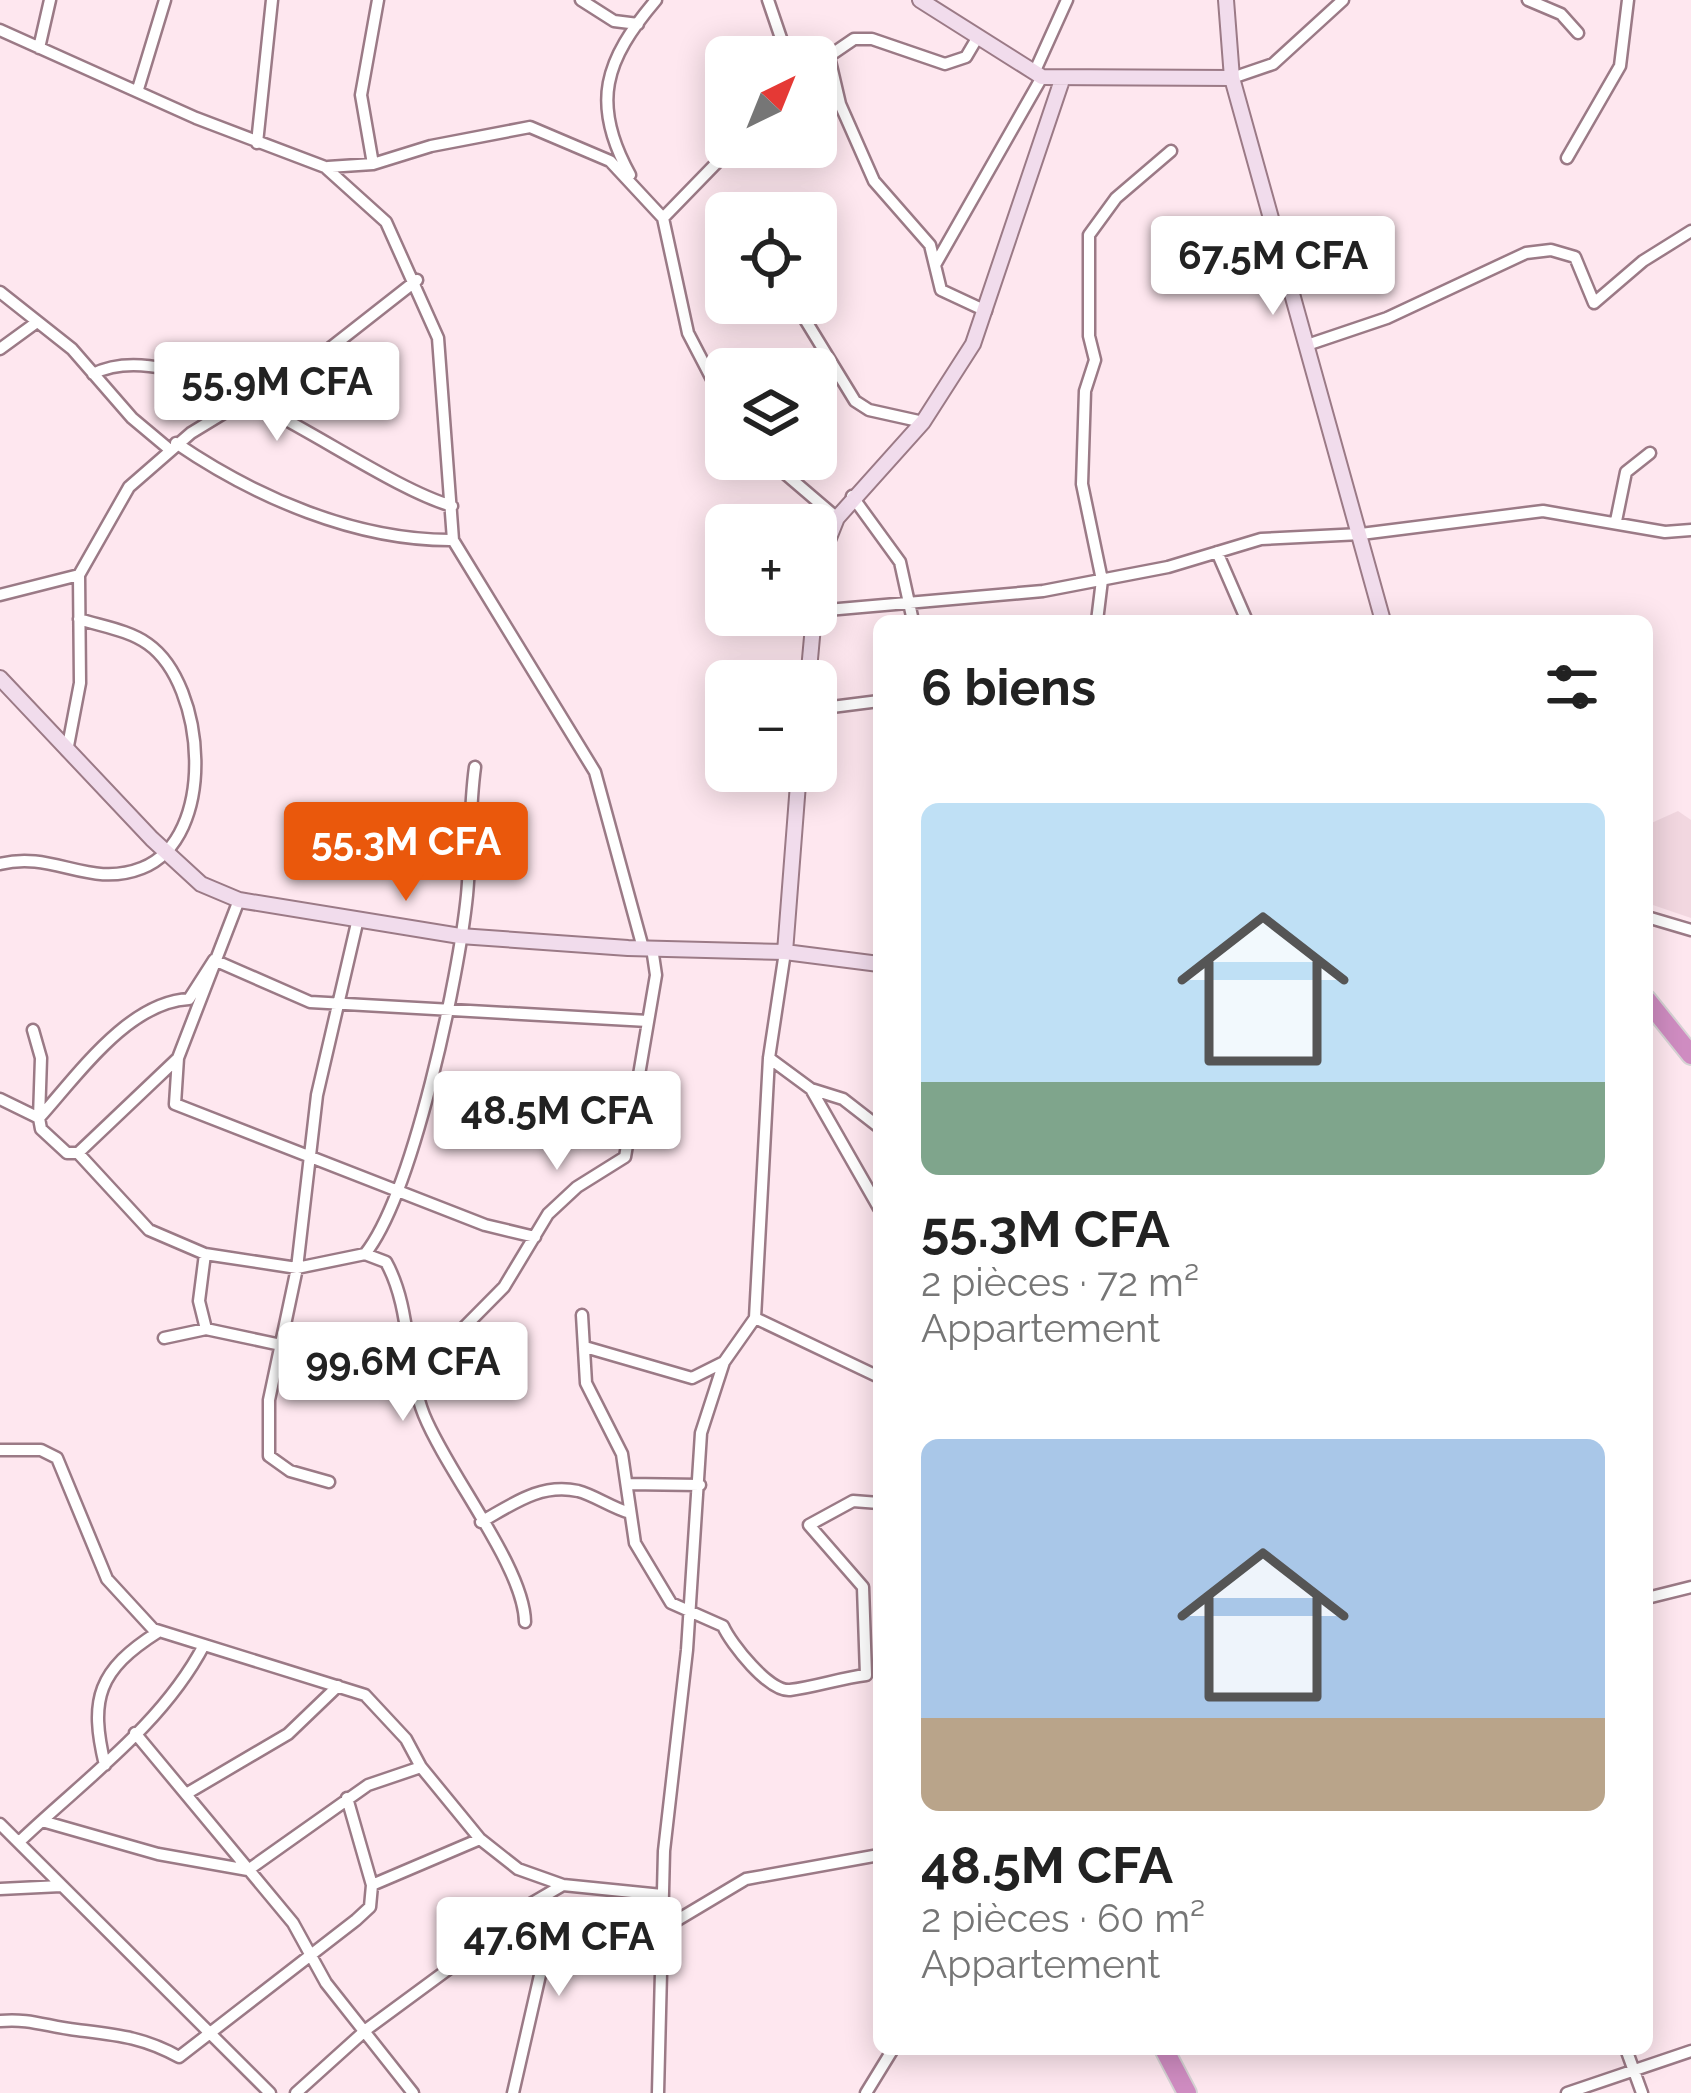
<!DOCTYPE html>
<html lang="fr">
<head>
<meta charset="utf-8">
<style>
  body { margin:0; font-family:Raleway,sans-serif; background:#f6f6f6; color:#222; height:100vh; display:flex; flex-direction:column; font-size:45px; white-space:nowrap }
  * { box-sizing:border-box; margin:0 }
  p { font-size:39px; color:#767676 }
  .icon { flex:none; width:66px; height:66px; fill:none; stroke:currentColor; stroke-width:2; stroke-linecap:round; stroke-linejoin:round }
  .map { position:relative; flex:1; overflow:hidden }
  .side { position:absolute; left:873px; top:615px; width:780px; height:1440px; display:flex; flex-direction:column; background:#fff; border-radius:18px; box-shadow:0 6px 30px #0003 }
  .side>* { flex:none }
  .needle { width:78px; rotate:43deg }
  .controls { position:absolute; left:705px; top:36px; display:grid; gap:24px }
  .controls a { display:grid; place-items:center; width:132px; height:132px; border-radius:18px; background:#fff; box-shadow:0 6px 30px #0003; font-size:60px }
  .price { position:absolute; translate:-50% -102px; padding:0 27px; border-radius:12px; background:#fff; color:#222; font-size:39px; line-height:78px; filter:drop-shadow(0 3px 6px #0008) }
  .price::after { content:''; position:absolute; left:50%; top:72px; width:36px; height:27px; margin-left:-18px; background:inherit; clip-path:polygon(0 0,100% 0,50% 100%) }
  .price.active { background:#ea580c; color:#fff }
  ul { padding:0; list-style:none }
  li { display:grid; align-content:center; gap:24px; height:636px; padding:0 48px }
  li span { display:grid; place-items:center; height:372px; border-radius:18px; color:#555 }
  li>.icon { margin-inline-start:auto }
  span .icon { width:216px; height:216px; fill:#fffc; stroke-width:1 }
  li b { font-size:51px }
  h2 { display:flex; justify-content:space-between; align-items:center; height:144px; padding:0 48px; font-size:51px }
  .map>svg:first-child { display:block }
  .built { fill:#f2d7e0 }
  .lines { fill:none; stroke-linecap:round; stroke-linejoin:round }
  .street-casing { stroke:#9b7a86; stroke-width:15 }
  .secondary-casing { stroke:#9b7a86; stroke-width:18 }
  .highway-casing { stroke:#d5d2d3; stroke-width:22 }
  .street { stroke:#fff; stroke-width:10 }
  .secondary { stroke:#f1dcec; stroke-width:14 }
  .highway { stroke:#cf8cc1; stroke-width:18 }
</style>
</head>
<body>
<div class="map">
<svg width="1691" height="2093" viewBox="0 0 1691 2093">
  <rect width="100%" height="100%" fill="#fee7ef"/>
  <path class="built" d="M1678 811 1691 820V918L1647 903V825Z"/>
  <g class="lines">
    <g class="street-casing">
      <path id="street" d="M581 0 614 21 638 24
        M768 0 783 44 793 57
        M1528 0 1561 14 1578 33
        M0 30 196 118 325 167 386 222 438 338 453 540 595 772 643 948
        M39 48 50 0
        M829 57 840 104 874 181 930 245 941 290 986 311
        M816 65 854 39H872L945 64 966 57 976 40
        M1034 73 1067 0
        M1232 78 1273 64 1343 0
        M138 89 165 0
        M257 143 272 0
        M1567 158 1620 66 1628 0
        M373 164 361 95 378 0
        M328 167 373 164 431 146 530 127 610 161 663 218 688 333 726 406
        M630 175C590 103 605 60 656 0
        M663 218 732 147
        M935 265 1042 77
        M0 292 72 349 132 418 169 449
        M795 303 855 401 869 410 923 422
        M1307 345 1387 318 1526 253 1551 250 1575 257 1594 303 1643 261 1691 231
        M0 349 37 322
        M93 374C185 327 357 478 452 506
        M176 443C255 497 356 541 453 540
        M768 459 837 518
        M852 496 900 562 913 621
        M1616 521 1626 472 1650 453
        M1217 552 1247 621
        M0 595 79 575
        M816 611 1043 591 1168 567 1261 539 1361 534 1543 511 1665 532 1691 530
        M1097 621 1102 580 1082 484 1085 391 1095 360 1089 336V235L1116 198 1171 151
        M816 709 879 701
        M67 751 80 683 79 575 129 487 191 433 329 349 417 280
        M0 864C53 850 89 889 142 868 218 838 206 685 148 644 129 630 100 626 79 619
        M1647 917 1691 930
        M33 1030 41 1058 39 1118
        M178 1058 175 1104 485 1225 535 1237
        M769 1058 811 1089 879 1208
        M811 1089 843 1099 879 1127
        M0 1099 39 1118 41 1129 67 1153H78L149 1230 205 1254 297 1268 365 1254 386 1262C412 1309 405 1367 424 1415 448 1474 524 1567 525 1622
        M39 1118C77 1076 128 1002 189 999L214 960 310 1002 648 1021
        M78 1153 178 1058 239 900
        M205 1254 199 1301 206 1329
        M365 1254C413 1194 459 976 467 895 471 853 469 810 475 767
        M582 1315 586 1383 622 1454 635 1543 671 1603 723 1626C731 1644 769 1692 790 1690 815 1687 841 1678 866 1675L863 1587 809 1525 853 1501 879 1503
        M755 1318 879 1377
        M164 1338 206 1329 281 1345
        M585 1347 692 1378 724 1362
        M414 1378 504 1287 548 1214 577 1187 625 1157 656 975 652 948
        M0 1450H41L57 1458 107 1579 153 1629 365 1695 406 1739 421 1767 480 1839 518 1869 563 1885 662 1895
        M329 1482 290 1471 269 1456V1400L297 1268 317 1095 357 923
        M627 1484 700 1485
        M481 1522C513 1504 540 1483 578 1491 594 1495 612 1508 630 1513
        M1647 1598 1691 1587
        M135 1733 293 1923 326 1983 413 2093
        M105 1765C89 1699 98 1670 158 1632
        M186 1794 288 1734 338 1686
        M347 1798 372 1885
        M42 1821 158 1854 248 1870 368 1785 421 1767
        M0 1824 270 2093
        M20 1841C85 1779 162 1725 204 1645
        M0 1889 61 1886
        M664 1928 746 1879 879 1855
        M0 2021C30 2018 48 2027 77 2030 117 2035 143 2037 179 2057L356 1920 370 1907 372 1885 480 1839
        M1626 2049 1642 2093
        M296 2093 367 2029 473 1951 498 1923 563 1885
        M513 2093 540 1975 526 1907
        M658 2093 664 1851 687 1650 701 1433 724 1362 755 1318 769 1058 785 952
        M866 2093 893 2049
        M1567 2093 1691 2051"/>
    </g>
    <g class="secondary-casing">
      <path id="secondary" d="M920 0 1042 77 1232 78
        M1226 0 1232 78 1383 621
        M816 603 825 548 837 518 923 422 973 344 1062 80
        M0 678 152 839 201 884 239 900 460 936 628 948 785 952 879 964
        M808 681 814 615
        M785 952 799 771"/>
    </g>
    <g class="highway-casing">
      <path id="highway" d="M1647 1000 1691 1055
        M1164 2049 1187 2093"/>
    </g>
    <use href="#street" class="street"/>
    <use href="#secondary" class="secondary"/>
    <use href="#highway" class="highway"/>
  </g>
</svg>
<div class="controls">
<a><svg class="needle" viewBox="-14 -14 28 28"><path d="M0-13l5 13h-10z" fill="#e53935"/><path d="M0 13l5-13h-10z" fill="#767676"/></svg></a>
<a><svg class="icon" aria-label="locate" viewBox="0 0 24 24"><circle cx="12" cy="12" r="6"/><path d="M12 2v4M12 18v4M2 12h4M18 12h4"/></svg></a>
<a><svg class="icon" aria-label="layers" viewBox="0 0 24 24"><path d="M12 4l9 5-9 5-9-5zM3 14l9 5 9-5"/></svg></a>
<a>+</a>
<a>−</a>
</div>
<b class="price" style="left:1273px;top:318px">67.5M CFA</b>
<b class="price" style="left:277px;top:444px">55.9M CFA</b>
<b class="price active" style="left:406px;top:904px">55.3M CFA</b>
<b class="price" style="left:557px;top:1173px">48.5M CFA</b>
<b class="price" style="left:403px;top:1424px">99.6M CFA</b>
<b class="price" style="left:559px;top:1999px">47.6M CFA</b>
<section class="side">
<h2>6 biens<svg class="icon" aria-label="filters" viewBox="0 0 24 24"><path d="M4 7h16M4 17h16"/><circle cx="9" cy="7" r="2"/><circle cx="15" cy="17" r="2"/></svg></h2>
<ul>
<li><span style="background:linear-gradient(#bfe0f5 75%,#7fa58c 0)"><svg class="icon" aria-label="home" viewBox="0 0 24 24"><path d="M3 11l9-7 9 7M6 9v11h12V9"/></svg></span><div><b>55.3M CFA</b><p>2 pièces · 72 m²</p><p>Appartement</p></div></li>
<li><span style="background:linear-gradient(#a9c7e8 75%,#b9a48a 0)"><svg class="icon" aria-label="home" viewBox="0 0 24 24"><path d="M3 11l9-7 9 7M6 9v11h12V9"/></svg></span><div><b>48.5M CFA</b><p>2 pièces · 60 m²</p><p>Appartement</p></div></li>
</ul>
</section>
</div>
</body>
</html>
